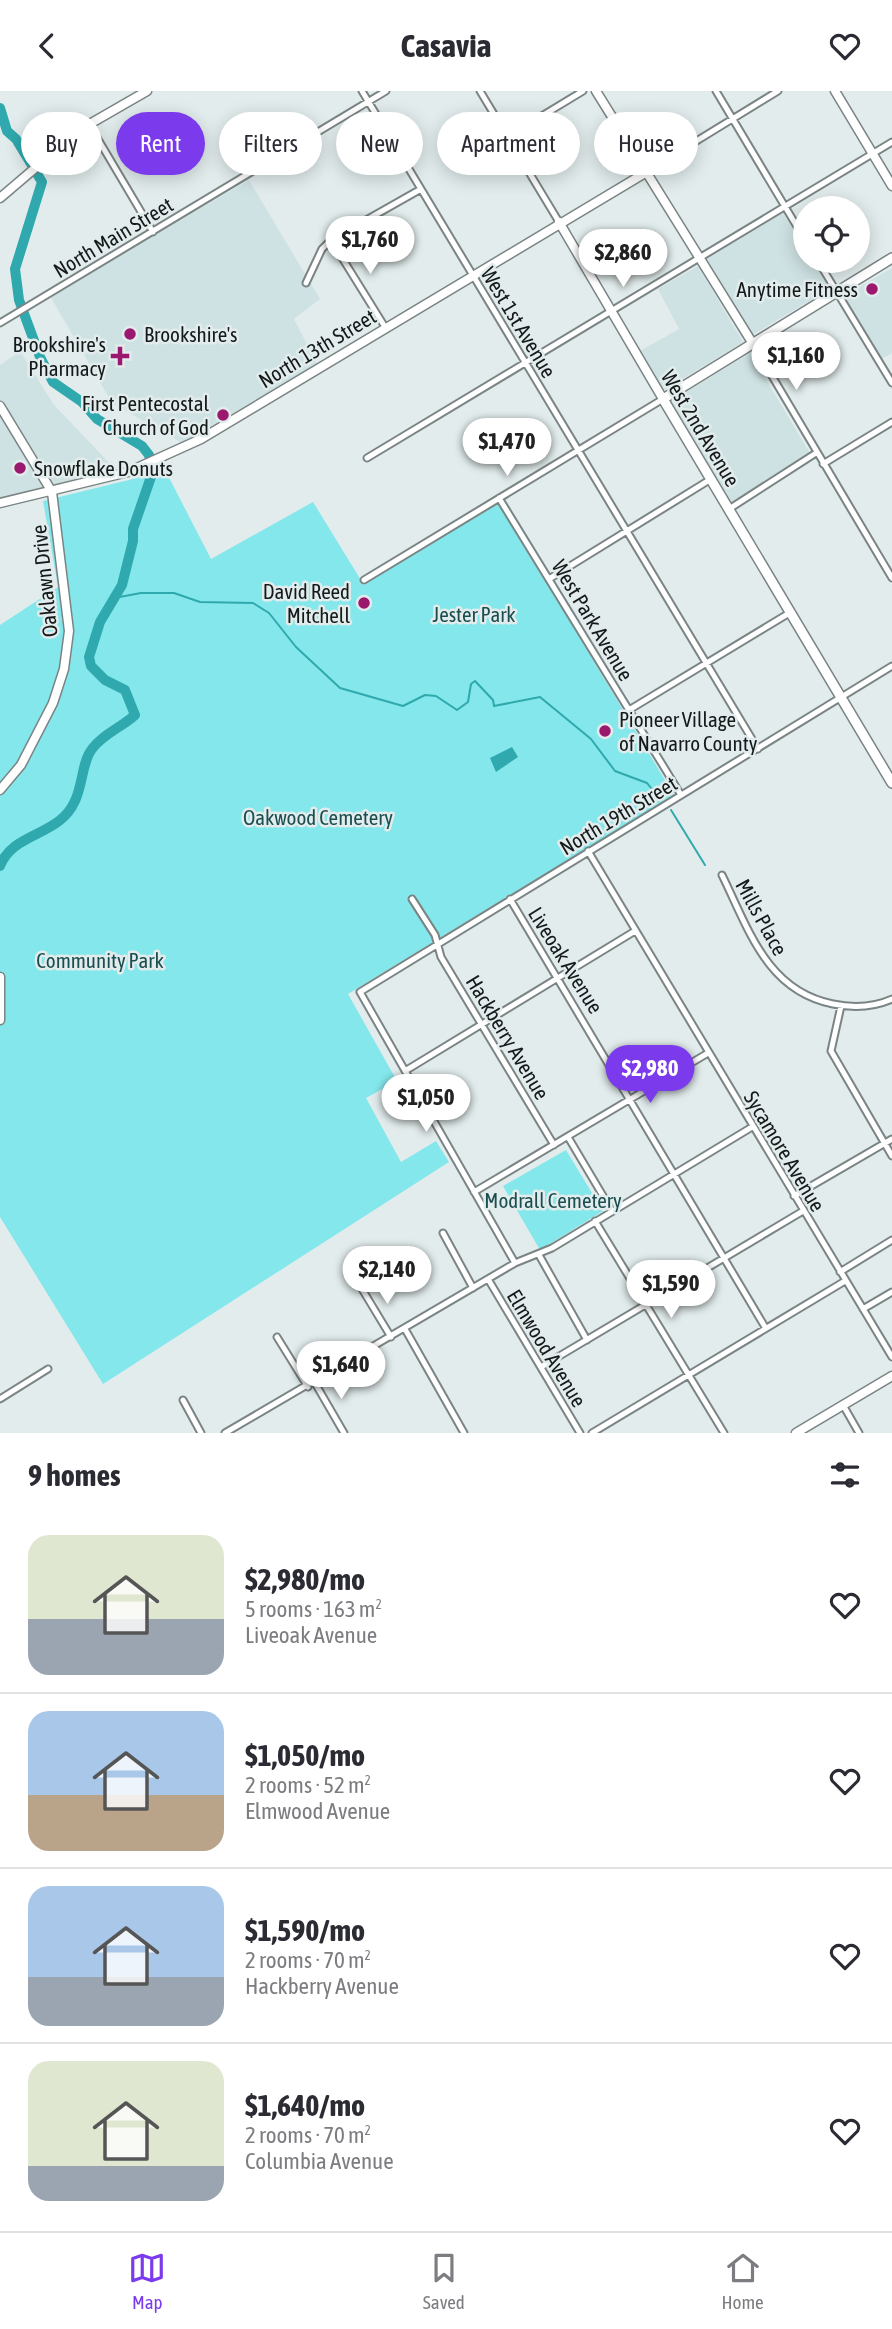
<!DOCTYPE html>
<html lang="en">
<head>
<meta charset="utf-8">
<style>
  body { margin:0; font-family:"Asap Condensed",sans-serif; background:#f7f7f7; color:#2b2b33; height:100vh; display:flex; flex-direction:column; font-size:26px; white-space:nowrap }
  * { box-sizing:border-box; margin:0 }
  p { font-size:23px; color:#7c7c81 }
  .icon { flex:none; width:38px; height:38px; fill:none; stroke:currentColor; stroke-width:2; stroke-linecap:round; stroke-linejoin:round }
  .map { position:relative; height:1342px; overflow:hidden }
  .drawer { display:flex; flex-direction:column; background:#fff; flex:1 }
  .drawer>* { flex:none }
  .hud { position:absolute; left:21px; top:21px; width:850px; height:63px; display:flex; gap:14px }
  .fabs { position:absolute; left:793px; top:105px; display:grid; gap:14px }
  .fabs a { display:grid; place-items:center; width:77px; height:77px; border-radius:50%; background:#fff; box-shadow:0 4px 18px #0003; font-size:35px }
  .price { position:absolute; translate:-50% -60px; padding:0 16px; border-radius:24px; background:#fff; color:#222; font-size:23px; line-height:46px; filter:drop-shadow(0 2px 4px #0008) }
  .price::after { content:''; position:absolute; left:50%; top:42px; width:21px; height:16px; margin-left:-10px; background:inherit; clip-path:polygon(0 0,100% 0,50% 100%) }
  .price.current { background:#7c3aed; color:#fff }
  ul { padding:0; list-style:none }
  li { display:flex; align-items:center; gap:21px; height:175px; padding:0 28px }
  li+li { border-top:2px solid #e1e1e2 }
  li span { display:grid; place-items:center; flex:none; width:196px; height:140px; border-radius:21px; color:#555 }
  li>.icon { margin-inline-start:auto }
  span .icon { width:84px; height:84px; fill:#fffc; stroke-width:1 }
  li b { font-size:30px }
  h2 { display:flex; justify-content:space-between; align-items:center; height:84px; padding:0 28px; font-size:30px }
  .pill { padding:0 24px; border-radius:32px; background:#fff; box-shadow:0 4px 18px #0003; font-size:24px; line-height:63px }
  .pill.current { background:#7c3aed; color:#fff }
  header { display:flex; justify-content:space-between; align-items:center; height:91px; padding:0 28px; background:#fff; font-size:32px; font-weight:700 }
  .tab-bar { display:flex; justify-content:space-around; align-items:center; height:98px; border-top:2px solid #e1e1e2; background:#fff; font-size:19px; color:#7c7c81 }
  .tab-bar a { display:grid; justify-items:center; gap:4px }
  .tab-bar .current { color:#7c3aed }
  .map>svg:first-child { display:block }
  .built { fill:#cfe2e3 }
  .green { fill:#83e7eb }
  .water { fill:#2fa9ad }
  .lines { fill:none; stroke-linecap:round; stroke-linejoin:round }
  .stream { stroke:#2fa9ad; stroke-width:2 }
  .river { stroke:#2fa9ad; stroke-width:10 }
  .street-casing { stroke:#7b8484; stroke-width:9 }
  .secondary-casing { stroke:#7b8484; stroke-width:11 }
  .primary-casing { stroke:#7b8484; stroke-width:12 }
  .street { stroke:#fff; stroke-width:5 }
  .secondary { stroke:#fff; stroke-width:8 }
  .primary { stroke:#fff; stroke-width:9 }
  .poi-dot { fill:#9a196f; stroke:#e2ecec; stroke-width:2.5 }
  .labels { text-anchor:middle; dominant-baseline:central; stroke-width:5; stroke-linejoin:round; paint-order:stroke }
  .street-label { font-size:21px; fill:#151919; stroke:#e2ecec }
  .poi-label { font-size:21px; fill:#151919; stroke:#e2ecec; text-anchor:end }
  .park-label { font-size:21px; fill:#1a4d4f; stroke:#e2ecec }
</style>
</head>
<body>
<header><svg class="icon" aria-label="back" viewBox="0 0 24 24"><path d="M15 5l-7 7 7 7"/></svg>Casavia<svg class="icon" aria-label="heart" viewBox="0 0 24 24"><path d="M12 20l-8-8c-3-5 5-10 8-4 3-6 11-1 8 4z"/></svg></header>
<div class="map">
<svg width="892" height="1342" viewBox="0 0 892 1342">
  <rect width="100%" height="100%" fill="#e2ecec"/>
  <path class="built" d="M249 89 320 208 294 228 317 273 182 352 112 312 50 205Z
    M783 122 805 158V170H813L830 198 750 245 705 169Z
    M698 175 743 251 663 300 638 261 679 238 658 198Z
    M892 177V262L880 269 842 206Z
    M20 260 54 314 117 380 52 397 0 310V274Z
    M750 262 811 364 731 412 670 311Z
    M0 323 21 359 45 399 0 407Z"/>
  <path class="green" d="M164 377 211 468 313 411 364 494 498 411 674 704 348 903 397 990 366 1007 401 1071 436 1050 449 1071 103 1293 0 1126V534L58 496 43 410 137 387Z
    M566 1059 603 1120 540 1159 503 1095Z"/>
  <path class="water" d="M512 656 518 666 496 681 490 667Z"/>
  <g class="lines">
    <path class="stream" d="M114 507 141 502H174L200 511 253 512 269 522 296 556 340 597 403 615 425 604 436 605 457 619 468 611 471 593 475 590 493 609 494 615 540 606 591 648 615 680 647 692 659 707
      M671 719 705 774"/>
    <path class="river" d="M0 17 7 40 16 48 42 91 15 178 19 209 40 266 53 291 82 311 97 328 142 355 149 364 153 380 133 438V450L122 494 100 531 89 566 91 575 105 589 125 599 135 624C122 636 103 643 92 658 78 676 86 710 59 730 38 746 10 749 0 775"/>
    <g class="street-casing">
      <path id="street" d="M362 0 758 658
        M480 0 559 131
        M716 0 805 149
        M89 33 153 141
        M507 46 583 0
        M646 81 778 0
        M331 149 385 236
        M818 170 892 292
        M306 192 322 158 331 149 421 98
        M0 232 386 0
        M753 253 892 487
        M367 367 892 51
        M823 373 892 331
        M499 407 681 704
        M729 418 816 362
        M549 488 711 388
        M364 489 663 308
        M629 619 791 521
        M588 760 892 1266
        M722 784C749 839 767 900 833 913 853 917 874 916 892 908
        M412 808 435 844 441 866 554 1054
        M510 808 765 1236
        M841 915 831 960 892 1065
        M405 980 635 840
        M568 1046 612 1120
        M474 1101 708 962
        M794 1105 892 1048
        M595 1130 724 1342
        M443 1142 473 1197
        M539 1164 587 1249
        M515 1172 360 901 892 575
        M840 1181 892 1149
        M488 1188 580 1342
        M362 1198 391 1246
        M863 1218 892 1201
        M405 1238 464 1342
        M277 1246 308 1296
        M541 1276 803 1120
        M315 1292 344 1342
        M0 1308 48 1278
        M183 1309 201 1342
        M843 1314 859 1342
        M225 1342 515 1172 552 1157 752 1036
        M592 1342 845 1190"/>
    </g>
    <g class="secondary-casing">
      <path id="secondary" d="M596 0 753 253
        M835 0 892 95
        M0 107 81 38 147 0
        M559 131 663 308
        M0 315 52 401 69 540 64 578 53 612 21 674 0 699
        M0 412 128 381 201 348 645 82
        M0 886V929
        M796 1342 892 1285"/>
    </g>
    <g class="primary-casing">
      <path id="primary" d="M892 167 663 308 892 692"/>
    </g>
    <use href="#street" class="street"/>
    <use href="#secondary" class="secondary"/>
    <use href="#primary" class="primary"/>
  </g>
  <g class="poi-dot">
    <circle cx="872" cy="198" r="7"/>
    <circle cx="130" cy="243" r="7"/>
    <path d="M116.5 254.5h7v7h7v7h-7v7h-7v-7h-7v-7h7z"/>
    <circle cx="223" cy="324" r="7"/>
    <circle cx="20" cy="377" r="7"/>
    <circle cx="364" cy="512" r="7"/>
    <circle cx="605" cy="640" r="7"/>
  </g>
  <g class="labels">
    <g class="street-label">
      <text transform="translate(113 146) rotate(-31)">North Main Street</text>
      <text transform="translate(519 231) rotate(59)">West 1st Avenue</text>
      <text transform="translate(317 257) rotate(-31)">North 13th Street</text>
      <text transform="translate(701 337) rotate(59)">West 2nd Avenue</text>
      <text transform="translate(44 490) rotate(-96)">Oaklawn Drive</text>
      <text transform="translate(593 529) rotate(59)">West Park Avenue</text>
      <text transform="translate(618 724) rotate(-31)">North 19th Street</text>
      <text transform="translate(762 826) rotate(61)">Mills Place</text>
      <text transform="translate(566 869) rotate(58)">Liveoak Avenue</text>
      <text transform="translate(508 946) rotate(59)">Hackberry Avenue</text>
      <text transform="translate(785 1060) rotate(59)">Sycamore Avenue</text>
      <text transform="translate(547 1257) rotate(59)">Elmwood Avenue</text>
    </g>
    <g class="poi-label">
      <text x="858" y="198">Anytime Fitness</text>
      <text x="144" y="243" text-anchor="start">Brookshire's</text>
      <text x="106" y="253">Brookshire's<tspan x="106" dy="24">Pharmacy</tspan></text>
      <text x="209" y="312">First Pentecostal<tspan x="209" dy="24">Church of God</tspan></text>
      <text x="34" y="377" text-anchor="start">Snowflake Donuts</text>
      <text x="350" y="500">David Reed<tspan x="350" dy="24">Mitchell</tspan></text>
      <text x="619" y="628" text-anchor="start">Pioneer Village<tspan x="619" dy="24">of Navarro County</tspan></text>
    </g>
    <g class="park-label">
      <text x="474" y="523">Jester Park</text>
      <text x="318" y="726">Oakwood Cemetery</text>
      <text x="100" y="869">Community Park</text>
      <text x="553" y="1109">Modrall Cemetery</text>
    </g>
  </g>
</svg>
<div class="fabs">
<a><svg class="icon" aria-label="locate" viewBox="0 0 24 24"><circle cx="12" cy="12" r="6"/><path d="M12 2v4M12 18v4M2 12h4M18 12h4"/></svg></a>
</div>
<b class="price" style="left:370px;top:185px">$1,760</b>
<b class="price" style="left:623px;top:198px">$2,860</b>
<b class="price" style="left:796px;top:301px">$1,160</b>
<b class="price" style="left:507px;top:387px">$1,470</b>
<b class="price current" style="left:650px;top:1014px">$2,980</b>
<b class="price" style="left:426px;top:1043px">$1,050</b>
<b class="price" style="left:387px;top:1215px">$2,140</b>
<b class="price" style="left:671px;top:1229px">$1,590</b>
<b class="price" style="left:341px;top:1310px">$1,640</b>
<div class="hud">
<a class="pill">Buy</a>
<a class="pill current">Rent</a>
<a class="pill">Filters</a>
<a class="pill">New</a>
<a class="pill">Apartment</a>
<a class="pill">House</a>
</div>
</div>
<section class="drawer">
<h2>9 homes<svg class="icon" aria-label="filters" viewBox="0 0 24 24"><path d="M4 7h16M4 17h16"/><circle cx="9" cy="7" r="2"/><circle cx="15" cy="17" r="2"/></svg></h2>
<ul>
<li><span style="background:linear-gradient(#dfe7d0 60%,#9aa5b1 0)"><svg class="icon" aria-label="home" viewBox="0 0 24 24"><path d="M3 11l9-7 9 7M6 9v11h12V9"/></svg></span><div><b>$2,980/mo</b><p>5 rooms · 163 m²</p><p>Liveoak Avenue</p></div><svg class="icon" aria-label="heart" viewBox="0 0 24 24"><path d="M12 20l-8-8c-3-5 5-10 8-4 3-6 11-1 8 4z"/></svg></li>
<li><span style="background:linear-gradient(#a9c7e8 60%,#b9a48a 0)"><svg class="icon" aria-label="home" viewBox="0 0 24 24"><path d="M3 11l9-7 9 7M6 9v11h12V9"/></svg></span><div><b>$1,050/mo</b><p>2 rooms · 52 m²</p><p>Elmwood Avenue</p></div><svg class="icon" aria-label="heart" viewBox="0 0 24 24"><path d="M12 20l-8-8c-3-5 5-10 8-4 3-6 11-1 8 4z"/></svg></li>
<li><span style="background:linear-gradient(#a9c7e8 65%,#9aa5b1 0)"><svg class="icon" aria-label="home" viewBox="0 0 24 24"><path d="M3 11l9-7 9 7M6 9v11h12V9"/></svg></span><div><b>$1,590/mo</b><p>2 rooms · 70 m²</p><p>Hackberry Avenue</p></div><svg class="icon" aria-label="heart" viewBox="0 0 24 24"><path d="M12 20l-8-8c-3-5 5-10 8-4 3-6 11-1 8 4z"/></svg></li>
<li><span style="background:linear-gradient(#dfe7d0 75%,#9aa5b1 0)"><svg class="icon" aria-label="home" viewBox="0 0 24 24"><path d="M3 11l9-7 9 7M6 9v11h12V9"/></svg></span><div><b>$1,640/mo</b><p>2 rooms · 70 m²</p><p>Columbia Avenue</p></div><svg class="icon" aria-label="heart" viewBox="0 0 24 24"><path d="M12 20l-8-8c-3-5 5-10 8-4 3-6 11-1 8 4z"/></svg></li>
</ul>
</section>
<nav class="tab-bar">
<a class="current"><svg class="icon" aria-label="map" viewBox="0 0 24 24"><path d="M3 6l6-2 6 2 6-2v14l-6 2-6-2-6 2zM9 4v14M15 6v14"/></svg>Map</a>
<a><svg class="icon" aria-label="saved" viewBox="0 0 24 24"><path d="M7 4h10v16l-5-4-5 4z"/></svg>Saved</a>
<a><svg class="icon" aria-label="home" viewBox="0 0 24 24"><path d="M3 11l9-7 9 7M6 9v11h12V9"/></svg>Home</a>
</nav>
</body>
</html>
